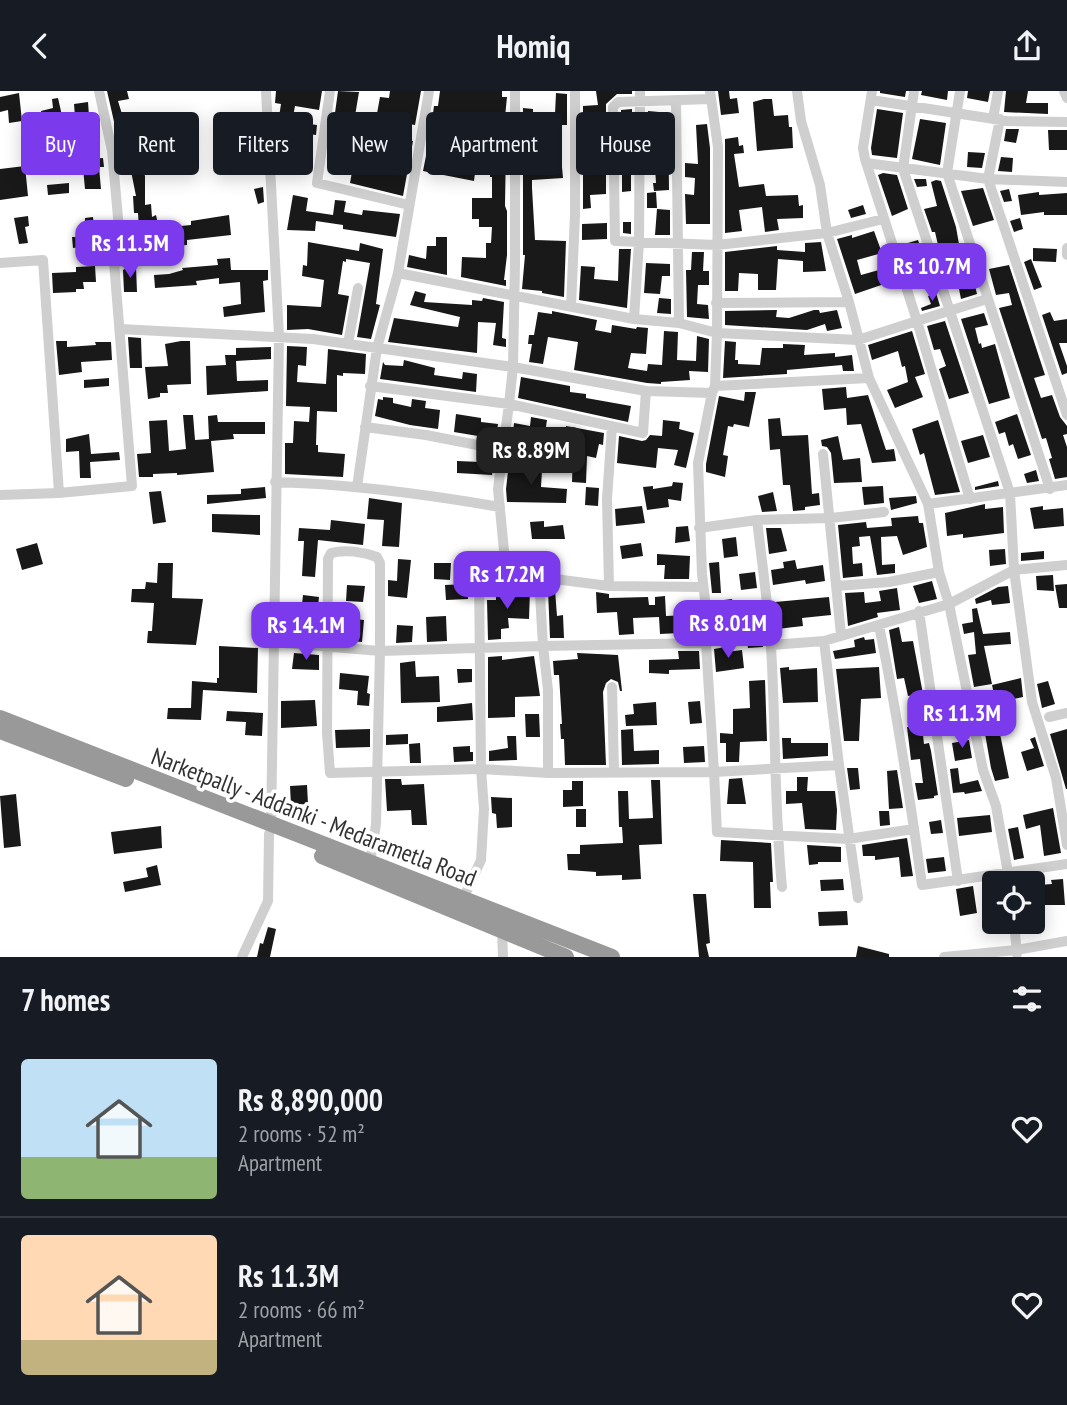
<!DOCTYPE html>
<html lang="en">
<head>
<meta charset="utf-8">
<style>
  body { margin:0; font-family:"PT Sans Narrow",sans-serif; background:#20242c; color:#f1f3f6; height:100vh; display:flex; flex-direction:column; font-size:26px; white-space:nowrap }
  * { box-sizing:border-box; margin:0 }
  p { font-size:23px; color:#9ea1a6 }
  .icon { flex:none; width:38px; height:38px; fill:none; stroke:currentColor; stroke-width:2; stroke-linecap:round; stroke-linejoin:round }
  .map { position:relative; height:866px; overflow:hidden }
  .details { display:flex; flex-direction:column; background:#171b24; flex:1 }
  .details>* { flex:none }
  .hud { position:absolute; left:21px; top:21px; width:700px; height:63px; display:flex; gap:14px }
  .buttons { position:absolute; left:982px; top:780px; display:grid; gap:14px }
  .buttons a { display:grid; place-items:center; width:63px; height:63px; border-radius:7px; background:#171b24; box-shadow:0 4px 18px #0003; font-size:35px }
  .price { position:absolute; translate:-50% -60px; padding:0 16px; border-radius:14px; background:#7c3aed; color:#fff; font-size:23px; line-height:46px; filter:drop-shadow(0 2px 4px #0008) }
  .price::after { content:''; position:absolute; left:50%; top:42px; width:21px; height:16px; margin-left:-10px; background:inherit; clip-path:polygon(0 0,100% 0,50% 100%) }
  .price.selected { background:#222; color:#fff }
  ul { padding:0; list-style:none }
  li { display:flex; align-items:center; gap:21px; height:175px; padding:0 21px }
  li+li { border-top:2px solid #363941 }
  li span { display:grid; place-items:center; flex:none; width:196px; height:140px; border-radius:7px; color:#555 }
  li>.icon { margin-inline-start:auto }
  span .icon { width:84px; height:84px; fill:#fffc; stroke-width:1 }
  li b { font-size:30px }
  h2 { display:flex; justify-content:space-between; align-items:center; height:84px; padding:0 21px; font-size:30px }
  .tag { padding:0 24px; border-radius:7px; background:#171b24; box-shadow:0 4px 18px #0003; font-size:24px; line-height:63px }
  .tag.selected { background:#7c3aed; color:#fff }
  header { display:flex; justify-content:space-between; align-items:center; height:91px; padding:0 21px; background:#171b24; font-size:32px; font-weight:600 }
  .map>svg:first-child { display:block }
  .building { fill:#191919 }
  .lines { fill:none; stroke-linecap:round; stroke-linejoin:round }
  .minor { stroke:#cfcfcf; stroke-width:10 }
  .highway { stroke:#999; stroke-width:16 }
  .labels { text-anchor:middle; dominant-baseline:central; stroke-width:7; stroke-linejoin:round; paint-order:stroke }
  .street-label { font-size:24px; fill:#323232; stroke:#fff }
</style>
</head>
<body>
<header><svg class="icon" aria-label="back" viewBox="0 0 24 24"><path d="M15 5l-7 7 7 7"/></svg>Homiq<svg class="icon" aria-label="share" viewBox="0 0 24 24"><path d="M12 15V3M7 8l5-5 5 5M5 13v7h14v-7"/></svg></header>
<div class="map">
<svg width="1067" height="866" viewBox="0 0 1067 866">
  <rect width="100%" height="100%" fill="#fff"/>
  <path class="building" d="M107 0H127L129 8 118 10 135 66H137L145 85V114L151 113 152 126 156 124 159 137 191 134V130L229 124 231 144 187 149V154L172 155 171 148 149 150V153L140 154 138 122H134L133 105H136L131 80 124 60 121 61Z
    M276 0H322L319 19 295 15 292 31 317 34 316 44 277 39 281 13 275 12Z
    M338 0 359 1 355 25 335 22Z
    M390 0H421L415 34 376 28 380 6 389 7Z
    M440 0H502V6H507L504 36 482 35 479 50 432 40 433 37H431L434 15H438Z
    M596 0H632V3H617L606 13V103L590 104 591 117 583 118V15L598 14Z
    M718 0H729L730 8 737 7 739 22 721 24Z
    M880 0H906L905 6 880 2Z
    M922 0H948L947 9 921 4Z
    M968 0H990L988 11 967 7Z
    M1006 0H1028L1026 12H1048V23L1004 21Z
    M19 2 22 30 9 32 8 19 0 21V6Z
    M556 2 567 3V34H552V23H555Z
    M58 7 68 51H65L67 71 45 74 43 61 57 59 55 30 44 33 41 20 53 17 52 8Z
    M764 8H772L774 25 788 24 789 36H792L793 57 757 60 753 11Z
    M88 11 90 39H94V49L77 51 74 13Z
    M523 17 533 18V33L523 32Z
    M632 18V35H621V19Z
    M877 18 903 22 897 67 872 64 871 57Z
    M648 20 659 21V24L668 23 669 99 654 100 653 92H656L654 61 649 62 648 56Z
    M920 28 946 32 940 74 912 68Z
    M707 33 710 57V133H686L685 103 694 104 695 87 685 86V72L698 73 696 34Z
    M1006 38H1019L1016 52 1004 50Z
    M528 39H546L551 77 562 76 563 87 532 89V97L535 149 566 150 564 206 542 202V200L522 198 525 164H523V55H529Z
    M1048 39H1067V59H1049Z
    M355 43 393 53 394 46 413 50 403 105 350 92 354 70 334 66 337 44 354 46Z
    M738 46 739 55 743 54 744 62 734 63 739 96 764 93 766 105 798 104 799 115 803 114V127L777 128 779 139 765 141 762 116 739 119 742 140 725 142V48Z
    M499 53H506L505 115 507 120V164L504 189H506V195L461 186 462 166 486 167V152H491L492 136H479V128H472V107H492V86H490V83L475 82 474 90 423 80 426 65 457 70 458 67 481 70V64L498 65Z
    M968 61 985 62 982 77 967 76Z
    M1001 66 1013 67 1012 81 998 80Z
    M103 67 104 76H99L101 98H85L83 77 70 78V69Z
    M622 73H631V100L622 101Z
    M25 75 28 105 0 109V78Z
    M883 82 897 84 908 118 892 125 878 84Z
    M914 88H926L927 95 917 96Z
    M936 89 941 90 956 136 959 153 962 152 965 163 962 165 969 196 975 195 977 203 961 208 956 183 950 184 947 170 942 171 935 141H932L924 118 937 115 931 91Z
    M69 92V102L48 104 47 94Z
    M263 96 264 111 258 113 254 98Z
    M983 97 994 129 973 135 961 100Z
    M1009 98 1012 110 1004 111 1000 100Z
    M656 101 657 117H647V102Z
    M1039 101V104L1067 102V124H1044V121L1021 124 1018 104Z
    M293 104 308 107 306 120 333 124 335 109 346 110 344 121 362 124 363 119 400 123 396 146 343 138V134L316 130 315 140 287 139Z
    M863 114 866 123 851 127 848 119Z
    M657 118 670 119V144H655Z
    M28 125 29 135 25 136 28 152 19 153 14 127Z
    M93 126 96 154 73 157 72 146H85V127Z
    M1020 127 1023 138 1014 141 1010 130Z
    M623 131H631V143L623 142Z
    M607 132V148L582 149V133Z
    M874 140 882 162 857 169 861 184 886 177 890 191 855 203 837 148 852 144V147Z
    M436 146H447V184L407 176 409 164 426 168 427 155H436Z
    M918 149 929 181 911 186 901 154Z
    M308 151 359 160 360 152 383 158 376 213 380 214 371 248 357 246 370 172 346 168V171L343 170 338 203 349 205 342 244 308 238 287 239V214L321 216 324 189 302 185 303 174 307 175Z
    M821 151 826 180 803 181V170L778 168 776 199H758V183L739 182 738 200H725V161L777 155V159L805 161V152Z
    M1033 157 1057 158 1056 171 1033 170Z
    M619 158H631L627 217 579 209 581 175 595 176 594 188 618 190Z
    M692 161H704L703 180H709V194H698L697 213 708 214 709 228 687 226 686 179H691Z
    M230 167 231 179H268V189L263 190 265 221 224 226 223 216 241 213 240 191 219 193V187L196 190 197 194 155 197 154 184 169 183 183 179 182 177 218 174 217 168Z
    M1031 168 1042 196 1034 199 1024 171Z
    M646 172 670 173V185H662L660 203 644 202Z
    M1009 174 1045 284 1034 287 1041 307 1052 304 1060 326 1067 335V343L1063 344 1067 356V386L1055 388 1049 368 1052 367 1046 347 1042 348 999 217 1012 214 1009 202 996 204 989 178Z
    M95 175 96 191H83L84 198H76V201L53 202 52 182 76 181V176Z
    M128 176H136L137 201H124L123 179Z
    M415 200 426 203 424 211 472 214V209L482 210 483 207 504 211 502 247 506 248V256L493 254 496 232 478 231 477 262 388 251 394 227 458 236 460 226 410 214Z
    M936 202 940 215 922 220 921 217 931 213 928 205Z
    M659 207 671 208V223L657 222Z
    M777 219 776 226 789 227 814 219H819L820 222 837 219 842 237 827 240 825 233 807 239 725 234V220Z
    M552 220 597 229 595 239 611 242 612 234 636 238 637 236 648 237 646 263 631 262 628 277 647 280 648 273 662 274 664 240 678 241 677 269 696 270 697 245 709 248 708 281 689 280 690 289 661 291V293L647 292 574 279 578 251 548 246 543 273 529 271 532 253H528L529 244H534L538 221 552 223Z
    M1050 221 1054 230 1067 228V252H1059L1067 275V282L1062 284 1042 224Z
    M984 222 988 234 975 237 979 253 981 252 982 257 995 253 1010 307 989 313 961 228Z
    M945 230 969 302 949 308 939 278 946 275 940 258 934 259 927 235Z
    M912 240 925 283 915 286 923 306 895 317 887 299 908 291 905 275 902 276 898 260 872 269 868 254Z
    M128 246 141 247 142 277H130Z
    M56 250H67V256L96 254 95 251H111L112 269 81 271 82 281 59 284Z
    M181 250H190L191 293 167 294 168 302H160V306L148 308 145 276 168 275 165 253Z
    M725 250 736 251 735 269H738V273L760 274 762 257H783V253L805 254 804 264 835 262V266L852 264 854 280H843L842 274 787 279V283L723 287Z
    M287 255 307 256 306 275 298 274 297 291 326 293 328 258 366 263 365 283 343 282V285L337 284V321L317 320 316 354H318V361L345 363 343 386 285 383V352H293L294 330 309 331 310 316 286 315Z
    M271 256V268L236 270 237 290 268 289V300L207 304 206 275 226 274 225 264H236V257Z
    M404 269 435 277 434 284 462 288 463 281 477 283 476 301 380 288 383 271 385 274 403 275Z
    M521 286 570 295V301L586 303V307L631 315 628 331 518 307Z
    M109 287V295L84 297V289Z
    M846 296 847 307 868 304 886 359 894 358 896 370 872 372 861 333 847 334 846 317 824 319 822 298Z
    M745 301H756L749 336 734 333 733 336 728 335 723 364 728 365 725 386 706 381V373L719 305 744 310Z
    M383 306 393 307V312L411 316 412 308 426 310 425 317 440 319 438 338 410 334 375 325 378 308 383 309Z
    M456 323 481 327V331L498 333 496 348 454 341Z
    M1017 323 1031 364 1018 368 1013 353 1009 355 1005 341 999 343 995 331Z
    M183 324H193L195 349 209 348 208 325 217 324 218 331H265V343H233L234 348 211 350 214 381 177 384V382L153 383V386H139L137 363 151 362 149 330 167 329 169 360 186 358Z
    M531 326 547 329 545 342 564 346 566 335 604 342 603 354 599 353 596 367 587 365 586 392 572 391 573 360 545 355V359L512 352 514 332 530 335Z
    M780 327 782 345 808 344 812 403 819 402 820 414 805 416V419L793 420 790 394H783L780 358 770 359 768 328Z
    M663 329 680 331 679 338 694 342 686 377 674 374 678 359 658 357 656 377 617 372 619 345 642 350 646 349 650 344 662 345Z
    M938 329 960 401 935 404 924 362 920 364 912 338Z
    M89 343 91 363 119 361 120 369 90 371 91 387H80L79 360 66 361V348Z
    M983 344 990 366 968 372 961 350Z
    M838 345 843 369 860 367 862 391 834 392 831 362 827 356 822 355 821 349Z
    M544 362 543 378 535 377 536 363Z
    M494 366 492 384 457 382V370L481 371V367Z
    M509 372H518V376L542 379 541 396 567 398 566 412 507 411 506 398Z
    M1036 379 1039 390 1027 392 1024 383Z
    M998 390 999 395 975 399V396Z
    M673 391 683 392 681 410 668 408 669 416 647 419 643 396 653 395V398L672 395Z
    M883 395 884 412 864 414 862 396Z
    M265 396 266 407 207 413V404L241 403V398Z
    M586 396 599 397 598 415 585 414Z
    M161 400 166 431 153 433 149 401Z
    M773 401 777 420 762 421 758 405Z
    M916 405 917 412 891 419 889 407Z
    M369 407 402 412 399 456 382 455 384 429 367 428Z
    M985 413V418L1003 416 1004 442 963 447V443L947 445 945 422Z
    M642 415 645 432 616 435 615 418Z
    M1043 415V419L1063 417 1064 435 1034 438 1030 417Z
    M212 423 260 424V444L212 441Z
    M918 425 919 432H923L927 456 903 464 897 445 881 446 882 474 895 473V482L877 484 870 445 859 446 860 455 852 456 853 473 862 472 863 485 843 487 838 434 866 431 867 437 892 435 891 427Z
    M331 429 365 433 363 454 318 449 315 486 302 485 304 450H298L299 437 330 439Z
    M544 430V436L563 434 565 448H532L530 431Z
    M688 435 690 450 675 452 676 436Z
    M766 437H781L787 460 769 463Z
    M736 446 738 465 724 467 722 448Z
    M37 452 43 473 22 479 16 458Z
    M641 452 643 465 622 468 620 455Z
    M1005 458 1006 473 990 475 989 459Z
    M1044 460V468L1021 470V462Z
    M657 463 690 465 689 488H664L665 474H657Z
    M398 468 411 469 407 507 388 505V489L397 490Z
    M795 469 797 478 823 474 825 490 806 493 805 489 773 494 771 479 784 477 783 471Z
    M719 471 721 502H712L709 472Z
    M158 472H173L172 507 203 508 196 554 147 552 148 540H152L154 512 131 511 132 498H145L146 491 157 492Z
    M434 472H451L450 489 434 488Z
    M755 481 757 497 741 499 739 483Z
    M1053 484 1054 500 1037 499 1036 485Z
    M932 490 937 508 919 512 913 495Z
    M467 493 468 508 446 509 445 494Z
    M1067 493V517H1059L1055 494Z
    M347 494 365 495 363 511 346 510Z
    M1008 495 1010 512 992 514 991 509 976 513 975 508 998 496Z
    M897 497 900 519 877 522 878 526 848 535 845 502 864 501 865 512 881 510 879 500Z
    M509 498 530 499 529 528 508 527 509 537 501 538V548L488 549 487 509H496V505H509Z
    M548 499H555L557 525 563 524 564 547H550Z
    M596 501 609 503V507L648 506 649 514H655V506L665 505 666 525 688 524V518L697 517 698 541 660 543 659 526 633 527 634 543 619 544 617 521 597 522Z
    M303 504 319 506 317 524 301 523Z
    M829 506 831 524 802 527 803 535 777 538 775 511Z
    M732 508 733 514 759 512 763 556 748 557 746 542 717 545 716 510Z
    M977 517 983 543 1010 541 1011 553 984 555 992 593 974 596 968 564 976 563 974 541 964 543 962 533 973 531 972 518Z
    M446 525 447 550 427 551 426 526Z
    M344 527 364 529 362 551 342 549Z
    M397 534 413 535 412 551 396 552Z
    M899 536 902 551 913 550 923 603 908 605 904 587 897 588 889 539Z
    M864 546 865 549 874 548 876 562 835 568 833 560 855 556 854 549Z
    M219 555 258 557 257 602 203 599 201 629 167 628 168 617H191L192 590 217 592V587H219Z
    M725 556 726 561 742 559 744 577 716 581 714 558Z
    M678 560H699L700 578 669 579V583L649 582V569L679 568Z
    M294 562 319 564V579L292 578Z
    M577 562 618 564 622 600H620L618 591 611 588 606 592 603 601 606 674H565L564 648H561L560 633H562L559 584H554L553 570 578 568Z
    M502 565V569L534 565 540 605 515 606V626L488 627V566Z
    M415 570 416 586 439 585 440 611 401 612 400 572Z
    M789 576V579L817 577 818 611 783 612 780 577Z
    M879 576 881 607 861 608 859 650H844L836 578Z
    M457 578H472V591L458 592Z
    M340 582 369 585 367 602 370 603 369 615 357 614 358 600 339 598Z
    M1021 587 1023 606 996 612 992 594Z
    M765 589 767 650 740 651 739 671H726V652H720V642L733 643V618L750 617 749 590Z
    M1048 590 1055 613 1042 617 1037 593Z
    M315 609 317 635 281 637V610Z
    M700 610 702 632 690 633 688 611Z
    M656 611 657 634 626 635 625 624 634 623 633 613Z
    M472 612 473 629 437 631V616Z
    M227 620 263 622 262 645 245 644 246 631 226 630Z
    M525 623H539L540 646H526Z
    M997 628 1009 687 995 690 991 677 983 631Z
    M922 635 924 653 929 652 931 660 938 704 934 705V707L918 709 915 692H923L920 668 911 669 907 636Z
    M370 638V656L336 657 335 639Z
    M633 638 634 660 659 659V673L622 674 621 639Z
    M1067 638V698H1066L1050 643Z
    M408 643V653L386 654V644Z
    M507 645H516L517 669 489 670V660L508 657Z
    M1035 646 1044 675 1027 680 1021 661 1034 657 1030 648Z
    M782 647H791V652H828V665L783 668Z
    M969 649 972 667 955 670 952 652Z
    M420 652 421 672H410L409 653Z
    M470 655V661H473V670L454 671 453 656Z
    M704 655 705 671 684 672 683 656Z
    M847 677H858L860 698 850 699Z
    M958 677 960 693 978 689 982 700 965 703 964 701 953 702 950 678Z
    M897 679 903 717 889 718 887 680Z
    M797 686H808L807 700H835L837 719 836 739 805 738 802 712 786 713V700H797Z
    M742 687 746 713H727L729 688Z
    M385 688H401L402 694 424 693 427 734H412L411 719 387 720Z
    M651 689H660L662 753 639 754 641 788 622 789V784L596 785V781L568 779 567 763H580V754L623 752 622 736H619L618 700H628L629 728 653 727Z
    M572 690H583V715L563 716V699H572Z
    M307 694 308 713 291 714 290 695Z
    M16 703 21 755 4 757 0 705Z
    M491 706 512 707V736L497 737 496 723 492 722Z
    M1053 717 1061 762 1044 765 1040 734 1026 738 1023 724Z
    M576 718H586V736H576Z
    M879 720H889L890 734 880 735Z
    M990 724 992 741 959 745 957 727Z
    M941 729 943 742 931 743 929 731Z
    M161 735 162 757 114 763 111 741Z
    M1018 736 1024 767 1014 769 1008 738Z
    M907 747 913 785 901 786 899 766 875 769V765H863L862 754Z
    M721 749 771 752 773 791H770L771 817H754L753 771 720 770Z
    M807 754 841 756V771H818V773L809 774Z
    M944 766 946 780 928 782 926 768Z
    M157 774 161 794 125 801 123 791 148 786 146 777Z
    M843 788 844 799 821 800 820 789Z
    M1063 788 1065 814H1041L1039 794 1052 793 1051 789Z
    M973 795 977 822 960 825 956 798Z
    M693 803H706L710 852 706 853 709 866H699Z
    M847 820 848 834 819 835 818 821Z
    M268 836 276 838 270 866H257L260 852 263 853Z
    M858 855 889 863V866H856Z"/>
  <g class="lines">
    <path class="minor" d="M99 0 112 60 122 171
      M266 0 279 245 271 733
      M330 0 317 92 409 114
      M429 0 398 182 634 228 679 232 717 242 715 295 712 302 646 300 643 342 509 313 498 398 506 480 539 486 543 555 706 552 714 681 839 674 824 550 949 513 939 481 928 413 1067 394
      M710 0 718 56 717 242 858 249 917 230 865 68 863 57 872 0
      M797 0 801 30 820 94 827 142 849 211 869 287 928 413
      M914 0 903 78 1010 402 1014 479 1032 611 1056 687 1067 754
      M960 0 947 82 1050 398
      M1064 0 1067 7
      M711 8 618 11 613 16 615 150 717 154 827 142 883 128
      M871 9 1007 30 1067 31
      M676 10 679 232
      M993 28 998 0
      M1000 28 988 88 1067 324
      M866 72 988 88 1067 91
      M1067 157V164
      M0 172 43 169 59 402
      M716 212 849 211
      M571 215 575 124V0
      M634 228 639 151 640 0
      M120 238 313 248 513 276 646 300
      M348 253 358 197
      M370 295 509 313 513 276 515 173V0
      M715 295 869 287
      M365 336 426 344 503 359
      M823 363 841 544
      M275 391C351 393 425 403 500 416
      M357 396 377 257 398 182
      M0 404 59 402 132 395 114 171
      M970 408 917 230 987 208
      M757 429C762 471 768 514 771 556 776 636 774 716 782 796
      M699 437 757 429 831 427 884 421
      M539 486 609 495 703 496
      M609 495 607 408 612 335
      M837 495 889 491 939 481
      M919 520 958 790
      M879 535C897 621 910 707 922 794L1067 773
      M273 551 380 560 376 733 370 772
      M706 552 707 526 702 483 698 372 712 302
      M771 554 824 550
      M612 596 614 681
      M1049 626 1067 622
      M839 674 858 807
      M548 682V599L543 555 380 560V472L377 466C364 461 345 458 331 462L328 468 327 642 330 682 481 678 548 682 714 681 717 741 848 748 914 738
      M1010 793 996 715 983 679 949 513 1014 479 1067 474
      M463 808 481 769 484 718 481 678 479 482
      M1014 831 1017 863
      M502 840 503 866
      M242 866 268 810 269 743
      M944 866 1016 859 1067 850"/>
    <path class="highway" d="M0 627 612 866
      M0 640 126 688
      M322 765 566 866"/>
  </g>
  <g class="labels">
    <g class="street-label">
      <text transform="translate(314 726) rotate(21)">Narketpally - Addanki - Medarametla Road</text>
    </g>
  </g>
</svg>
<div class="buttons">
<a><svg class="icon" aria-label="locate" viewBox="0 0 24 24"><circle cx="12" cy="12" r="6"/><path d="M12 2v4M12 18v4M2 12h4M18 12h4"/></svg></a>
</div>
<b class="price" style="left:130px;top:189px">Rs 11.5M</b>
<b class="price" style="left:932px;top:212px">Rs 10.7M</b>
<b class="price selected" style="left:531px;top:396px">Rs 8.89M</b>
<b class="price" style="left:507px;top:520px">Rs 17.2M</b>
<b class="price" style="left:728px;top:569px">Rs 8.01M</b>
<b class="price" style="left:306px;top:571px">Rs 14.1M</b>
<b class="price" style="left:962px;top:659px">Rs 11.3M</b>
<div class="hud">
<a class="tag selected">Buy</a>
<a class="tag">Rent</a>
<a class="tag">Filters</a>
<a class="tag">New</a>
<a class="tag">Apartment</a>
<a class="tag">House</a>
</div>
</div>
<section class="details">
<h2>7 homes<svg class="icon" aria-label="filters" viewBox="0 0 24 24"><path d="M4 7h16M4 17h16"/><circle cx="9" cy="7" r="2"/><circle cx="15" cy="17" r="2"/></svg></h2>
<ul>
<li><span style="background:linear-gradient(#bfe0f5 70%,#8fb573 0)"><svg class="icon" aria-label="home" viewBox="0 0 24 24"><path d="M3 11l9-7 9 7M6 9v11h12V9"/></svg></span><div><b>Rs 8,890,000</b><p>2 rooms · 52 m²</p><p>Apartment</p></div><svg class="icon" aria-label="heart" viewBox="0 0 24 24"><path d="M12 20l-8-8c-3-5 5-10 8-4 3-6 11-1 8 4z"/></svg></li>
<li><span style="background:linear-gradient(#ffd9b3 75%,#c2b280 0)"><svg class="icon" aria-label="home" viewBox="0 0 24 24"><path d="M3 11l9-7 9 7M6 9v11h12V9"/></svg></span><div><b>Rs 11.3M</b><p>2 rooms · 66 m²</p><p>Apartment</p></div><svg class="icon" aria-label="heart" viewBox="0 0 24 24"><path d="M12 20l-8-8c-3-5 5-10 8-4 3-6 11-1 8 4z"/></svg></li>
</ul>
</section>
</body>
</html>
